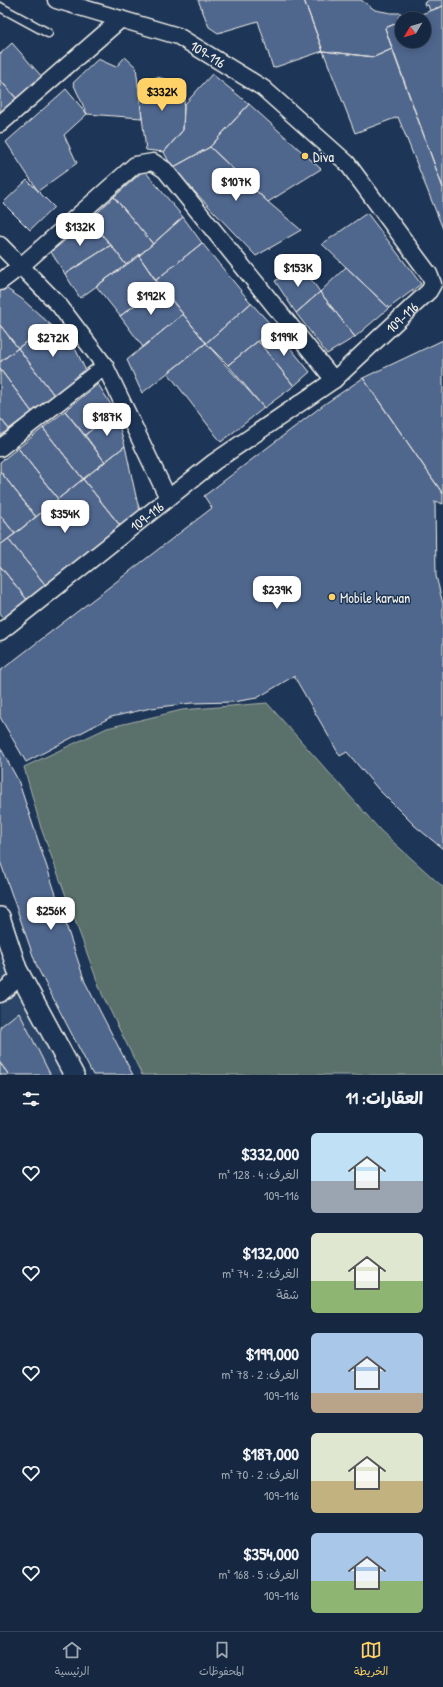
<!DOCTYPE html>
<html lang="ar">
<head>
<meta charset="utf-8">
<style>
  body { margin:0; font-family:"Patrick Hand","Playpen Sans Arabic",sans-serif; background:#23344c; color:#f1f3f6; direction:rtl; height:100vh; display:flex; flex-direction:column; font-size:15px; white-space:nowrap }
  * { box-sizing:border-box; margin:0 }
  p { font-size:13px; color:#9ea6b1 }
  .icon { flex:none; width:22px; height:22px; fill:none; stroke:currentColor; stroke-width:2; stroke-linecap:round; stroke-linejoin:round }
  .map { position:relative; height:1075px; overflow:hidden; direction:ltr }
  .details { display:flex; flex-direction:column; background:#162841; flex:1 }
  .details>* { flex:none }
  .needle { width:26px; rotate:232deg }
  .fabs { position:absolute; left:395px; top:12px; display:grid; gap:8px }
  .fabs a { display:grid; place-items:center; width:36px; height:36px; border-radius:50%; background:#162841; box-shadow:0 2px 10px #0003,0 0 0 1px #35445a; font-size:20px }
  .price { position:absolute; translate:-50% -34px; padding:0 9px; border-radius:8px; background:#fff; color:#222; font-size:13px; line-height:26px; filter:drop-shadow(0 1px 2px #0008) }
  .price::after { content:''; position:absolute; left:50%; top:24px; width:12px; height:9px; margin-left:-6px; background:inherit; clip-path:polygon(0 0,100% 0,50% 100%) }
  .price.active { background:#ffd166; color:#111 }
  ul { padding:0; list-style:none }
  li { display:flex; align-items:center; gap:12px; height:100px; padding:0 20px }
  li span { display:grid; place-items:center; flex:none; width:112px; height:80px; border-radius:6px; color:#555 }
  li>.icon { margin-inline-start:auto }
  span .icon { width:48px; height:48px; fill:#fffc; stroke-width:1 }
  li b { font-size:17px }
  h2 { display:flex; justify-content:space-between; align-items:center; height:48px; padding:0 20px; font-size:17px }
  .tab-bar { display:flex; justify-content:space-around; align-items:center; height:56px; border-top:1px solid #35445a; background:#162841; font-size:11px; color:#9ea6b1 }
  .tab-bar a { display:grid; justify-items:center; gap:2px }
  .tab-bar .active { color:#ffd166 }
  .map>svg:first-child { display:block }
  .built { fill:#2c4467 }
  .green { fill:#5a6f6a; stroke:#a7b0a9 }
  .building { fill:#4f668d; stroke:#f4f1e8 }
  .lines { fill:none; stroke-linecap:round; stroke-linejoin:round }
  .service-casing { stroke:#f4f1e8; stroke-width:11 }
  .minor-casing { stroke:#f4f1e8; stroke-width:19 }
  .tertiary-casing { stroke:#f4f1e8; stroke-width:22 }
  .service { stroke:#1d3557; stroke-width:8 }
  .minor { stroke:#1d3557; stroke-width:16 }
  .tertiary { stroke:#1d3557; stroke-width:19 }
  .poi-dot { fill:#ffd166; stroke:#1d3557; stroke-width:1.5 }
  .labels { text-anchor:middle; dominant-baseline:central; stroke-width:3; stroke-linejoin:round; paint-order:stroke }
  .street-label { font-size:14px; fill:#f4f1e8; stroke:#1d3557 }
  .poi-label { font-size:14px; fill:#f4f1e8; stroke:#1d3557; text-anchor:start }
</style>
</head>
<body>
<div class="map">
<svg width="443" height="1075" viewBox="0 0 443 1075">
  <rect width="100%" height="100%" fill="#1d3557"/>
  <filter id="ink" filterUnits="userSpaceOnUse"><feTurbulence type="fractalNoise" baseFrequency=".025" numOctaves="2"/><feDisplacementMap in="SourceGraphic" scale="8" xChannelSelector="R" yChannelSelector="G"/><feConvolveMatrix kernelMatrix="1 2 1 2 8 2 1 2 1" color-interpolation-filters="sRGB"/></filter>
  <g filter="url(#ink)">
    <path class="built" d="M0 956 63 1075H0Z"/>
    <path class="green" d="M267 703 381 831 443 887V1075H142L102 994 41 828 24 767 107 728 182 710Z"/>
    <path class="building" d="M198 0H304L323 51 273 68 258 21 218 33 209 27Z
      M304 0H361L375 10 391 13H401L402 15 398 17 400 22 385 28 392 49 374 57 323 51Z
      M429 0H443V6L430 11 428 5 425 6 424 3Z
      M443 6V188L385 28 402 21V41H424V19H408Z
      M12 43 43 78 17 99 0 80V54Z
      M392 49 443 188V229L398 117 355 133 323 51 374 57Z
      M125 57 136 67 142 118 87 114 73 83 98 59 116 67Z
      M212 74 249 104 210 147 172 168 164 152 183 130 184 105Z
      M157 77 185 84 183 130 164 152 146 150 138 84Z
      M0 80 17 99 0 112Z
      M66 89 87 114 64 135 77 163 38 191 6 142Z
      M249 104 321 169 268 202 210 147Z
      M210 147 268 202 301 230 256 256 172 168Z
      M144 170 183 217 153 244 114 197Z
      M27 180 54 207 30 230 3 203Z
      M114 197 153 244 126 265 111 245 89 220Z
      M367 213 421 284 389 308 322 244Z
      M183 217 202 243 156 280 139 256Z
      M89 220 111 245 65 274 51 252Z
      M202 243 251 303 206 343 156 280Z
      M111 245 126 265 80 298 65 274Z
      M139 256 160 287 120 316 96 286Z
      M301 265 320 292 296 313 275 281Z
      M346 267 389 308 355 337 320 292Z
      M4 287 22 299 50 324 18 348 0 325V290Z
      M160 287 183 314 143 347 120 316Z
      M320 292 355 337 327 354 296 313Z
      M251 303 274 328 228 365 206 343Z
      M183 314 206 343 142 393 127 360Z
      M50 324 67 337 73 344 86 371 54 395 18 348Z
      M0 325 18 348 0 362Z
      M274 328 310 372 294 386 258 341Z
      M443 340V494L363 378Z
      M258 341 294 386 264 408 228 365Z
      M206 343 264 408 221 442 168 373Z
      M18 348 54 395 32 412 0 369V362Z
      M0 369 32 412 9 429 0 418Z
      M363 378 443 494V504L435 501 436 576 443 604V849L415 826 378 789 347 752 340 756 294 676 257 698 233 702 192 703 151 708 111 717 26 762 0 717V671L212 508 204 496 326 403Z
      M98 384 115 411 85 435 65 411Z
      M65 411 105 462 83 479 43 428Z
      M115 411 125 446 105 462 85 435Z
      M0 418 9 429 0 436Z
      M43 428 83 479 58 499 18 448Z
      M125 446 137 501 141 513 122 528 83 479Z
      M18 448 58 499 36 517 0 471V462Z
      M0 471 36 517 15 534 0 515Z
      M83 479 122 528 48 588 8 539Z
      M0 515 15 534 0 545Z
      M8 539 48 588 29 602 0 566V545Z
      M0 566 29 602 6 621 0 613Z
      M0 747 18 780 85 982 133 1075H93L37 967 0 861Z
      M19 1012 50 1074 49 1075H9L0 1063V1027Z
      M0 1063 9 1075H0Z"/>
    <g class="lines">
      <g class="service-casing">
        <path id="service" d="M0 7 48 33"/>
      </g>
      <g class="minor-casing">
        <g id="minor">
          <path d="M0 124 121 19"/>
          <path d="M0 245 59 305 105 366 168 498"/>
          <path d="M0 282 21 266 135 165 153 162 165 170 334 380"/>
          <path d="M0 448 105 366"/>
          <path id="s1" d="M0 632 214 462 334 380 429 291 433 284 429 274 347 163 263 88 178 36 56 0"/>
          <path d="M0 994 21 976"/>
        </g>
      </g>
      <g class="tertiary-casing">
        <path id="tertiary" d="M0 917 17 969 74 1075"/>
      </g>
      <use href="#service" class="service"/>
      <use href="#minor" class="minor"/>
      <use href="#tertiary" class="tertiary"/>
    </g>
  </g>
  <g class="poi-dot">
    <circle cx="305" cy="156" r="4"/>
    <circle cx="332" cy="597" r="4"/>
  </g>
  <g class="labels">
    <g class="street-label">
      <text transform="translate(208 54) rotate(32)">109-116</text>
      <text stroke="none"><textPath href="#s1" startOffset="511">109-116</textPath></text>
      <text stroke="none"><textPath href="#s1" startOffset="187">109-116</textPath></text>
    </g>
    <g class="poi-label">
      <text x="313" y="156">Diva</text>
      <text x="340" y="597">Mobile karwan</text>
    </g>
  </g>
</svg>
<div class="fabs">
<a><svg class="needle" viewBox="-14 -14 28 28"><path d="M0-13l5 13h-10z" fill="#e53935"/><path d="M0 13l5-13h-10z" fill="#9ea6b1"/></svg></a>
</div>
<b class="price active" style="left:162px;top:112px">$332K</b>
<b class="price" style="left:236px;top:202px">$107K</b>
<b class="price" style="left:80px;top:247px">$132K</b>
<b class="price" style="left:298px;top:288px">$153K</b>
<b class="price" style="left:151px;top:316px">$192K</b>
<b class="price" style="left:284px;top:357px">$199K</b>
<b class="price" style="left:53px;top:358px">$272K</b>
<b class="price" style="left:107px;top:437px">$187K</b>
<b class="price" style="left:65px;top:534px">$354K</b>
<b class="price" style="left:277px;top:610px">$239K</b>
<b class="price" style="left:51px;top:931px">$256K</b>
</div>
<section class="details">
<h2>العقارات: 11<svg class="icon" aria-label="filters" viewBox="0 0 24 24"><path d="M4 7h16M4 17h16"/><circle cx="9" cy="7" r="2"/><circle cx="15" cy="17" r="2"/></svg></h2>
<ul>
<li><span style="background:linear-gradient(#bfe0f5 60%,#9aa5b1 0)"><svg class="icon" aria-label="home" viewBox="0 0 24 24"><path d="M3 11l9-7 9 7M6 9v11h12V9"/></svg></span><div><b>$332,000</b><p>الغرف: 4 · 128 m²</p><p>109-116</p></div><svg class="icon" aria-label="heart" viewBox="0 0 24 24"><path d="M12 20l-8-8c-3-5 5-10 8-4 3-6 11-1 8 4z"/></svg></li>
<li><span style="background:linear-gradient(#dfe7d0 60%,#8fb573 0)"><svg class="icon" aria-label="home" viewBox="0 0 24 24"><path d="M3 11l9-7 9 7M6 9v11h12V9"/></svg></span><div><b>$132,000</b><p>الغرف: 2 · 74 m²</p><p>شقة</p></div><svg class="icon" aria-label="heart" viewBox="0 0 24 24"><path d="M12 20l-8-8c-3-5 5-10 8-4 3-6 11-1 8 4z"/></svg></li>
<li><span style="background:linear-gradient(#a9c7e8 75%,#b9a48a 0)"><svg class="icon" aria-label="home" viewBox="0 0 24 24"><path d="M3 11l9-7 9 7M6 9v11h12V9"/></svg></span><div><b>$199,000</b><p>الغرف: 2 · 78 m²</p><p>109-116</p></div><svg class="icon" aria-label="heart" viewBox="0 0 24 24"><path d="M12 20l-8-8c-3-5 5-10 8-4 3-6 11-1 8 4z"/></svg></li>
<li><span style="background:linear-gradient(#dfe7d0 60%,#c2b280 0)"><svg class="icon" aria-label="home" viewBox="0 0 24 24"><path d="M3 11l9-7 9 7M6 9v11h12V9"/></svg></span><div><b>$187,000</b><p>الغرف: 2 · 70 m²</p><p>109-116</p></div><svg class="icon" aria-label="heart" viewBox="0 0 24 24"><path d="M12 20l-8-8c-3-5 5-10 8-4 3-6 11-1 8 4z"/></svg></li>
<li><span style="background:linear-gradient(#a9c7e8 60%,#8fb573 0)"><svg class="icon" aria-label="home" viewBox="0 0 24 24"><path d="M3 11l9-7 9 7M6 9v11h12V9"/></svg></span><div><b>$354,000</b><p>الغرف: 5 · 168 m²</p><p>109-116</p></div><svg class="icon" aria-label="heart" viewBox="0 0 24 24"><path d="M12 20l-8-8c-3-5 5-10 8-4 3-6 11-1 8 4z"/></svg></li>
</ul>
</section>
<nav class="tab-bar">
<a class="active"><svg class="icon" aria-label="map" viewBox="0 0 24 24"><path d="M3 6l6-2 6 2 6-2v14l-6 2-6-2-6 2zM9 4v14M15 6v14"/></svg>الخريطة</a>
<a><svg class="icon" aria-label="saved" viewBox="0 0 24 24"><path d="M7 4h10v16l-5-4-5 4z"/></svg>المحفوظات</a>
<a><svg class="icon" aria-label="home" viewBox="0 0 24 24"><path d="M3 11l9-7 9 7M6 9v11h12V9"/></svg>الرئيسية</a>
</nav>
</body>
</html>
